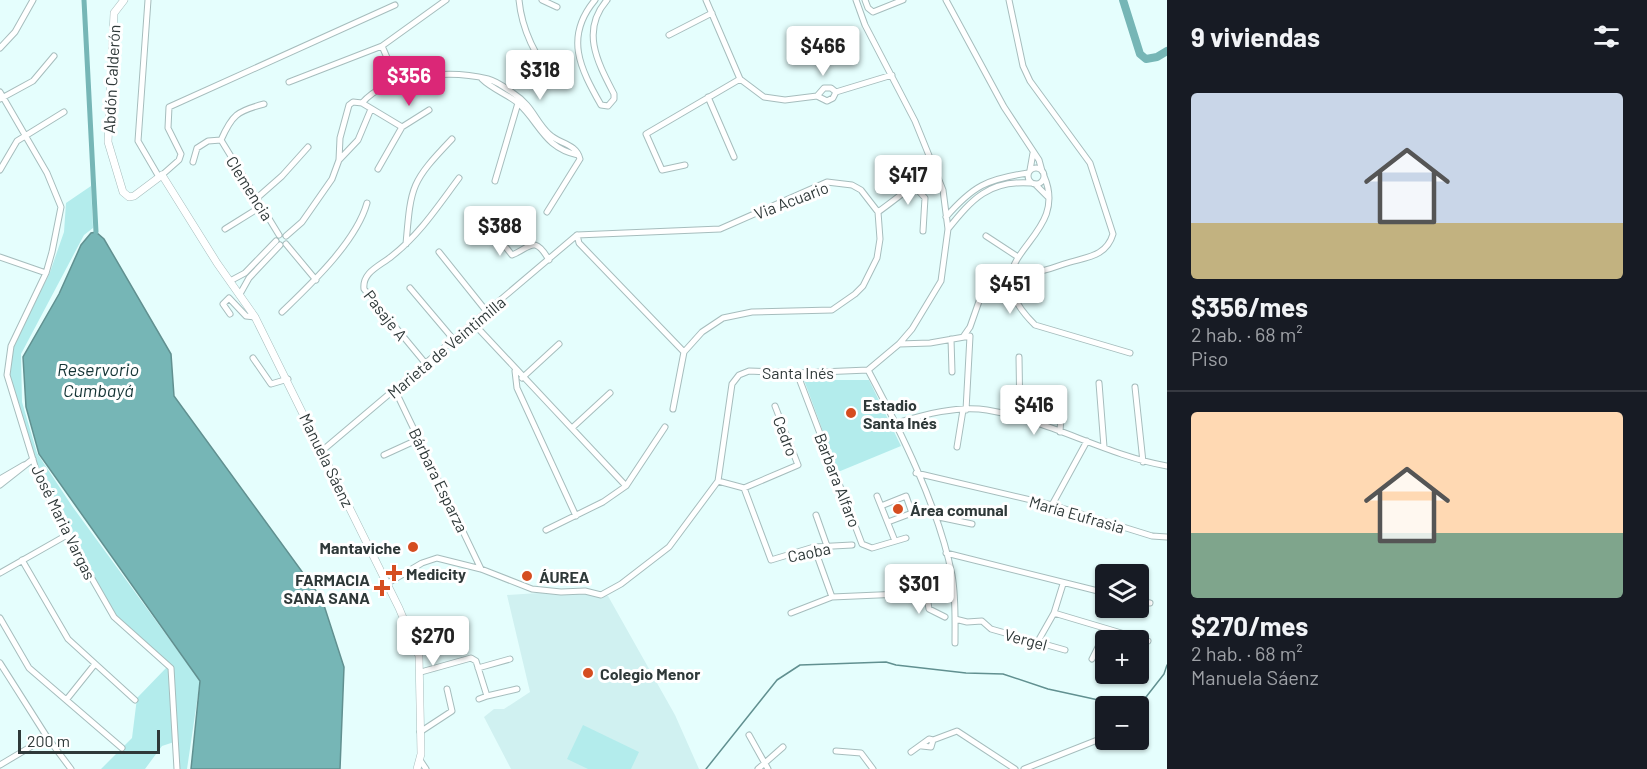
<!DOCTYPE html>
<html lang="es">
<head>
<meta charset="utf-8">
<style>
  body { margin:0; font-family:Barlow,sans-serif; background:#242831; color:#f1f3f6; height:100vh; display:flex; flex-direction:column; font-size:22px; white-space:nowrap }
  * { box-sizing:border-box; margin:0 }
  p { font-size:20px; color:#9ea1a6 }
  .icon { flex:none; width:33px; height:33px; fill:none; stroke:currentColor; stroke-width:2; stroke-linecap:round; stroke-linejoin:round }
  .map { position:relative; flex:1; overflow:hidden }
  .sheet { display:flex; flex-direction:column; background:#171b24; width:480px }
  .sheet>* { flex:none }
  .buttons { position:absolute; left:1095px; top:564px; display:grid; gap:12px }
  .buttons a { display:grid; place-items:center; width:54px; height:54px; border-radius:6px; background:#171b24; box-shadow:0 2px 4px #0004; font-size:30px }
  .scale { position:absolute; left:18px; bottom:15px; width:142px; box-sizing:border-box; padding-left:6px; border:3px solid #2f3939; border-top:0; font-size:16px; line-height:21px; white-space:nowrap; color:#2f3939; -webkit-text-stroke:4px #fff; paint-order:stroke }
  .price { position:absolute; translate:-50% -51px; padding:0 14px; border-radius:6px; background:#fff; color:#222; font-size:20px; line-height:39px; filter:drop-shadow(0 2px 3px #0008) }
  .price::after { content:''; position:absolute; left:50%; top:36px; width:18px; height:14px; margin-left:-9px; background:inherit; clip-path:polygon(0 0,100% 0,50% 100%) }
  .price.on { background:#db2777; color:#fff }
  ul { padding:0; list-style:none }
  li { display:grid; align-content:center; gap:12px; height:318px; padding:0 24px }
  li+li { border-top:2px solid #363941 }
  li span { display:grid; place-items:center; height:186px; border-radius:6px; color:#555 }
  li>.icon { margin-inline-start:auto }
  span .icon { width:108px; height:108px; fill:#fffc; stroke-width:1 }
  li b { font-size:26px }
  h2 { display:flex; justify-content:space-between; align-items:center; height:72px; padding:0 24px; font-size:26px }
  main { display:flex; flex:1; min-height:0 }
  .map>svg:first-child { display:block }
  .built { fill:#d0f1f1 }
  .green { fill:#b3ecec }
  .water { fill:#76b6b6; stroke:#619090; stroke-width:1.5 }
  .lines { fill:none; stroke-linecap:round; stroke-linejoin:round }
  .stream { stroke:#619090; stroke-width:1.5 }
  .canal { stroke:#76b6b6; stroke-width:5 }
  .river { stroke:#76b6b6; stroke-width:8 }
  .minor-casing { stroke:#a6bdbd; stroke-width:7 }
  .tertiary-casing { stroke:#a6bdbd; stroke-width:8 }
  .minor { stroke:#fff; stroke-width:5 }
  .tertiary { stroke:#fff; stroke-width:7 }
  .poi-dot { fill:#d54d20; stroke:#fff; stroke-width:2 }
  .labels { text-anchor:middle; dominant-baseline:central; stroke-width:6; stroke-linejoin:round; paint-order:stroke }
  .street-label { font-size:16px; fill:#2f3939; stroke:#fff }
  .poi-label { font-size:16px; font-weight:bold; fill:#2f3939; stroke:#fff; text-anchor:start }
  .water-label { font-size:18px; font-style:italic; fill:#153536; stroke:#fff }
</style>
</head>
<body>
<main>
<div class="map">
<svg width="1167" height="769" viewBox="0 0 1167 769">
  <rect width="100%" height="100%" fill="#e5fefd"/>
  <path class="built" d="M553 592H582L608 596 675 715 699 769H511L484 717 494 709H504L530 692 507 595Z"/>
  <path class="green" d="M91 186 93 228 84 235 21 354 22 402 37 453 72 506 200 681 187 769H179L173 666 115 616 46 500 26 443 9 373 13 345 49 275 64 232 66 203Z
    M804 380H869L901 446 838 472Z
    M168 666 174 742 162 746 145 769H101L132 738 137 698Z
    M583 725 639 752 631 769H588L567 759Z"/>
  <path class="water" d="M96 232 104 239 171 354 174 396 322 599 344 667 340 769H191L200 681 39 454 26 407 23 357 59 294 81 245 91 233Z"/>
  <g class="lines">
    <path class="stream" d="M1132 706H1139L1164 674 1167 665
      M706 769 777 680 800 665 886 662 896 665 966 673 1003 674 1048 689 1126 706"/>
    <path class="canal" d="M84 0 96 232"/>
    <path class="river" d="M1123 0 1140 54 1146 59 1157 57 1167 51"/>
    <g class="minor-casing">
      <path id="minor" d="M148 0 138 141 159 177
        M519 0C522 32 538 61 558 85
        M542 0 557 7
        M595 0C564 37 580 68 601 105L608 106 614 99V94C598 63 580 31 607 0
        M706 0 740 79 764 97 785 100 817 96 827 101 833 98 836 92
        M865 0 868 8 873 12 903 0
        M946 0 1004 107 1039 160 1042 171
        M1009 0 1023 66 1030 81 1090 163 1113 234C1106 258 1084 257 1064 264 1045 271 1030 275 1010 276
        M669 35 712 13
        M382 46 446 0
        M0 48 15 32 33 0
        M482 79C492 89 507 94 518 103 540 123 544 148 578 155
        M289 82 382 46 397 81
        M0 92 47 173 61 207 52 252 46 273 11 346 7 375 38 476 67 535 114 617 171 668 177 769
        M817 96 824 88H831L836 92 892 75
        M708 97 734 157
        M0 99 33 81 54 56
        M362 103 402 127 378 169
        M402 127 429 110
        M221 140 279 235
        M339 160 358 140 371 109
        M193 162 197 148 208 141 221 140C232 115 237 111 264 104
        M685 165 662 170 646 134 740 79
        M1028 176a8 8 0 1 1 16 0a8 8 0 1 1-16 0Z
        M0 170 17 141 64 112
        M1030 170 1033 153
        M162 175 179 160 181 154 168 128 169 107 395 5
        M1044 176C1073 243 964 255 1035 325L1130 353
        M495 181 518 103
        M1035 184 1048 197
        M915 187 925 198 923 231
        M257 198 282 176 308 147
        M477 211 512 255C530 248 534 234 549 260
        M878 212C894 201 922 177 936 171
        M946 217C973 186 987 179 1028 173
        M225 229 262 206
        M948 229C972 199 989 180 1031 183
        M577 235 720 229 827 182 852 185 861 190 878 212 880 239 877 258 863 286 855 294 832 310 752 312 723 318 702 332 684 352 673 409
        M577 235 579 243 684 352
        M286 236 302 222 332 179 339 160 340 138 349 105 353 102 362 103C388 73 452 70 488 79 496 81 506 88 513 93 533 106 535 121 549 134 559 144 576 143 580 159L547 212
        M986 236 1018 257
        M286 244 316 280
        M406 244C411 185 411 182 452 139
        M439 252 487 312
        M0 257 46 273
        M230 281 245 273 276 241
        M410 288 454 340
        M240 294 249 278 280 245
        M282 312C311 284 356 242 367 203
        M230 314 223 304 229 298 246 316 255 317
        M474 324 626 486
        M963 337 970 327 990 270
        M951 339 952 372
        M899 344 930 343 970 336 966 410
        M1019 357 1020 419
        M253 358 271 384 288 379
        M426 364 364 289C362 272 380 266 392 256 420 234 438 206 459 178
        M868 370C900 430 939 508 952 575 956 597 955 621 955 643
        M515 371 517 388 576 516
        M797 373 862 544 872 548 906 538
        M522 378 559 344
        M1099 383 1104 447
        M1135 387 1143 462
        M395 390 481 569
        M896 423C923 415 958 405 987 410 1049 420 1105 455 1167 466
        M572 428 610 393
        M1060 432 1062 398
        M957 447 963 410
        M323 450 577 235
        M384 455 419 439
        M916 473 1052 505 1152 536 1167 537
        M0 479 24 465
        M718 481 744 488 798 465 775 406
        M0 485 33 459
        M744 488 771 560 814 547 852 545
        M877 496 895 541
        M1052 505 1087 441
        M881 506 906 496 912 513 888 522
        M816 515 827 546
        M934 516 972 524
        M546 530 603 502 626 486 665 427
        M814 547 832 597 901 594 935 588
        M946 553 1106 593
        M22 560 68 639 135 700
        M0 573 67 535
        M388 583 422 563 437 558 481 569 532 589 561 592 585 591 601 595 621 584 669 547 718 481 732 384 739 375 749 371 797 373 868 370 899 344 912 329 941 281 948 229 943 190 915 121 865 25 856 0
        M926 590 929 609 945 617
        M1138 601 1150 603
        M791 613 832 597
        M1054 613 1148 641
        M0 618 29 668 122 748
        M955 619 967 622 982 621 991 629 1065 650
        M1037 643 1054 613 1063 584
        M1092 659 1107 629
        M0 663 47 737 71 769
        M478 668 510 659
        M421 672 471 658 476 661 487 696 479 699
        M487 696 517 689
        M67 699 95 664
        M420 732 452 711 447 689
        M749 735 768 769
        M922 746 931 747 933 740
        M836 751 861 753 873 769
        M911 752 929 739 933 740 957 731 1015 769
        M420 760 426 769
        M0 765 47 737
        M758 769 783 747
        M1024 769 1105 737"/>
    </g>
    <g class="tertiary-casing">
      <path id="tertiary" d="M124 0 114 13 108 142 123 192 129 197 134 196 162 175 217 263 255 317 399 608 419 656 421 754 417 769"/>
    </g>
    <use href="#minor" class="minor"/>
    <use href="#tertiary" class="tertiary"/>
  </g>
  <g class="poi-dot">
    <circle cx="851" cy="413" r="6"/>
    <circle cx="898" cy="509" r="6"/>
    <circle cx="413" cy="547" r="6"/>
    <path d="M391 564h6v6h6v6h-6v6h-6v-6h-6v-6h6z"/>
    <circle cx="527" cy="576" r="6"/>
    <path d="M379 579h6v6h6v6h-6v6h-6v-6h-6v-6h6z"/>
    <circle cx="588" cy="673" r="6"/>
  </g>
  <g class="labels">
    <g class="street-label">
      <text transform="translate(111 79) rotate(-87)">Abdón Calderón</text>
      <text transform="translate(250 188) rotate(58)">Clemencia</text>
      <text transform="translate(791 200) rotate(-21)">Via Acuario</text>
      <text transform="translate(386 315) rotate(52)">Pasaje A</text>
      <text transform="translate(446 347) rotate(-40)">Marieta de Veintimilla</text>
      <text x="798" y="372">Santa Inés</text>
      <text transform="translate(786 436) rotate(69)">Cedro</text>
      <text transform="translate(327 460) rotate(64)">Manuela Sáenz</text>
      <text transform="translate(439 480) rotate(64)">Bárbara Esparza</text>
      <text transform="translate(838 480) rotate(69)">Barbara Alfaro</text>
      <text transform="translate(1077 514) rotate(16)">María Eufrasia</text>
      <text transform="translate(64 522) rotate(64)">José Maria Vargas</text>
      <text transform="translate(809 552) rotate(-12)">Caoba</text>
      <text transform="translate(1026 639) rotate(15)">Vergel</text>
    </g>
    <g class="poi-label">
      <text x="863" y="404">Estadio<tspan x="863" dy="18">Santa Inés</tspan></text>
      <text x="910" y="509">Área comunal</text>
      <text x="401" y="547" text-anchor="end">Mantaviche</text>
      <text x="406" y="573">Medicity</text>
      <text x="539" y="576">ÁUREA</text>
      <text x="370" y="579" text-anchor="end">FARMACIA<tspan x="370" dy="18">SANA SANA</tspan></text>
      <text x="600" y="673">Colegio Menor</text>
    </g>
    <g class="water-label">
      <text x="98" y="369">Reservorio<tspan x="98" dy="21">Cumbayá</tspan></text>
    </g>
  </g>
</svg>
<div class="buttons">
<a><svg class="icon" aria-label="layers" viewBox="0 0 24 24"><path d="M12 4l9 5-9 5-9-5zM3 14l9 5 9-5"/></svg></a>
<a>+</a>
<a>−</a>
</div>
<div class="scale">200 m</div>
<b class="price" style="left:823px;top:77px">$466</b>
<b class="price" style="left:540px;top:101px">$318</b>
<b class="price on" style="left:409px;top:107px">$356</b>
<b class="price" style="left:908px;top:206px">$417</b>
<b class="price" style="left:500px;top:257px">$388</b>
<b class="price" style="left:1010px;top:315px">$451</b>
<b class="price" style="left:1034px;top:436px">$416</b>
<b class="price" style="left:919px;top:615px">$301</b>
<b class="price" style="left:433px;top:667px">$270</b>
</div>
<section class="sheet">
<h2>9 viviendas<svg class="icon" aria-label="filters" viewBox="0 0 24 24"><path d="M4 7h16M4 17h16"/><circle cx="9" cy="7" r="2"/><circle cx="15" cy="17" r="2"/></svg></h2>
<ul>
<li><span style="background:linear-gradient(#c9d6e8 70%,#c2b280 0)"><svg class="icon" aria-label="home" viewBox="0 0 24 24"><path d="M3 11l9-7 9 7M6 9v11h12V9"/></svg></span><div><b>$356/mes</b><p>2 hab. · 68 m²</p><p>Piso</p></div></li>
<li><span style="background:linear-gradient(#ffd9b3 65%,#7fa58c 0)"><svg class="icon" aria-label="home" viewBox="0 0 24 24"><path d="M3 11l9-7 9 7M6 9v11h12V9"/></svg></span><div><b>$270/mes</b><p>2 hab. · 68 m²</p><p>Manuela Sáenz</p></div></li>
</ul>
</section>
</main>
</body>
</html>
